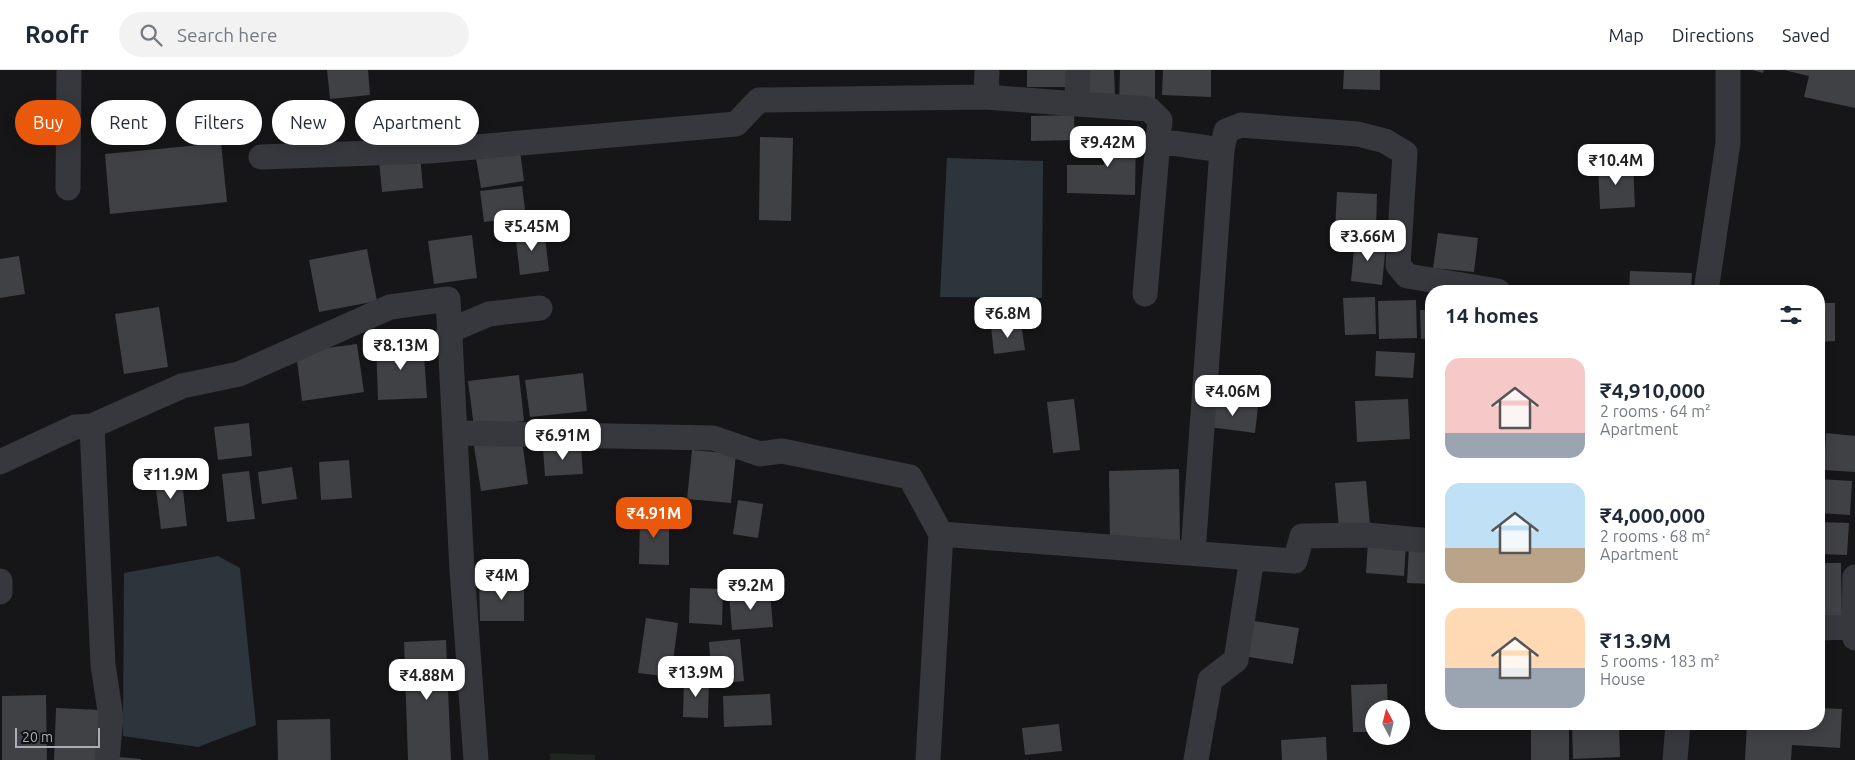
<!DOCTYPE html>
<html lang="en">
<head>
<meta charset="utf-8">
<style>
  body { margin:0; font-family:Ubuntu,sans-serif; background:#f2f2f3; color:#1f2937; height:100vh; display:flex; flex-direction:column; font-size:19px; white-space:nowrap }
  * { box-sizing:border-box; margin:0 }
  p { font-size:16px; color:#747a83 }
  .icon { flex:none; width:28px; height:28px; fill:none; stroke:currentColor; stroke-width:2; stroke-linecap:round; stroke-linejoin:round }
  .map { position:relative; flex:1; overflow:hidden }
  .drawer { position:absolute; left:1425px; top:215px; width:400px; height:445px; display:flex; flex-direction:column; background:#fff; border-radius:20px; box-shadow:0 2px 12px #0003 }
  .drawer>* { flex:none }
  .banner { position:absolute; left:15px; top:30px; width:475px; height:45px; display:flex; gap:10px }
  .needle { width:32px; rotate:353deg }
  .buttons { position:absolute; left:1365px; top:630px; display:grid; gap:10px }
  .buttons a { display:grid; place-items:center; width:45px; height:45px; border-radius:50%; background:#fff; box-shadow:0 2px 12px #0003; font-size:25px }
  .scale { position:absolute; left:15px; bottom:12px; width:85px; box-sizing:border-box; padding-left:5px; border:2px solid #a8adb8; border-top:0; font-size:14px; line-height:18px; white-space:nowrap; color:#a8adb8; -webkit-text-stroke:4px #111113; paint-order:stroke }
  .price { position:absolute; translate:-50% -42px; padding:0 11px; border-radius:10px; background:#fff; color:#222; font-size:16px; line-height:32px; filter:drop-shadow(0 1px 2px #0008) }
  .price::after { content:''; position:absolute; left:50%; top:30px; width:15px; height:11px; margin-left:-8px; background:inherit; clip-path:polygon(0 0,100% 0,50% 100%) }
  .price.selected { background:#ea580c; color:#fff }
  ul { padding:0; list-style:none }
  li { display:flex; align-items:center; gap:15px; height:125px; padding:0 20px }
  li span { display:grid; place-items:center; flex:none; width:140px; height:100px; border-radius:15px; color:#555 }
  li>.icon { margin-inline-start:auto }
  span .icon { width:60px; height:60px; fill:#fffc; stroke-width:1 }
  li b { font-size:21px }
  h2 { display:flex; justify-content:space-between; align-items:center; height:60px; padding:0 20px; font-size:21px }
  .pill { padding:0 18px; border-radius:22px; background:#fff; box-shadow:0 2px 12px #0003; font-size:18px; line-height:45px }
  .pill.selected { background:#ea580c; color:#fff }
  header { display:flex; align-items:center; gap:30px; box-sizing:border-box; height:70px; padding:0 25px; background:#fff; border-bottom:1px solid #e0e1e3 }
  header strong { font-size:24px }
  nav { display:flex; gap:28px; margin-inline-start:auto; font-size:18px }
  .search { width:350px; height:45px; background:#f2f2f3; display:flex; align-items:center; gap:12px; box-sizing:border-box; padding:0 18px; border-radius:28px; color:#747a83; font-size:19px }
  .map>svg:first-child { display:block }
  .green { fill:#1e261f }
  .water { fill:#2c353c }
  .building { fill:#404145 }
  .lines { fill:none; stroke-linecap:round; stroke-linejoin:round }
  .street { stroke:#37383d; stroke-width:25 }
</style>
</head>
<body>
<header>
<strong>Roofr</strong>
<div class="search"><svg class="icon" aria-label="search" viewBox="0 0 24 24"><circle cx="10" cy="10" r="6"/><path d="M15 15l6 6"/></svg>Search here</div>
<nav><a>Map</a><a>Directions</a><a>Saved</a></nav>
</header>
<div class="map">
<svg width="1855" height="690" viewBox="0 0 1855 690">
  <rect width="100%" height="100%" fill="#161618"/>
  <path class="green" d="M550 683 595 685V690H550Z"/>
  <path class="water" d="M947 88 1043 91 1042 228 940 227Z
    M218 486 240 498 256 655 198 677 123 666 124 503Z"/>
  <path class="building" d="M327 0H368L370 25 330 29Z
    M1027 0H1069V17H1027Z
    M1087 0H1114L1115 27 1088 28Z
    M1120 0H1155V36L1119 35Z
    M1163 0H1211V27L1162 25Z
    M1344 0H1380V20L1343 19Z
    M1752 0H1764L1763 3Z
    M1784 0H1855V38L1804 27 1809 6Z
    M422 42 425 70 379 76 375 47Z
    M1074 45 1075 70 1031 71V46Z
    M1105 58 1136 59 1135 125 1067 123V95H1104Z
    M760 67 793 68 791 151 759 150Z
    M221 73 227 132 110 144 105 84Z
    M520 81 524 111 481 118 476 88Z
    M420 86 423 118 382 122 379 90Z
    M1633 92 1635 137 1600 139 1598 94Z
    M522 116 526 147 484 152 480 121Z
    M1337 122 1377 124 1376 161 1335 160Z
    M544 158 549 201 520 205 515 162Z
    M1438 163 1478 168 1474 202 1433 198Z
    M472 165 477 208 434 214 428 171Z
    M1355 169 1386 173 1382 215 1351 211Z
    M367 179 377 231 319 242 309 190Z
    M19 186 25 224 0 228V189Z
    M1630 201 1692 203 1691 221H1629Z
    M1375 227 1376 264 1345 265 1343 228Z
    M1416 230 1417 268 1379 269 1378 231Z
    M1819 233H1835V271L1819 272Z
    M159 237 168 297 124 304 115 244Z
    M1420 240H1431V268L1421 269Z
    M1021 253 1025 280 994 284 991 257Z
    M423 271 427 328 378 330 376 274Z
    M357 274 364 322 302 331 296 282Z
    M1376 281 1415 283 1413 308 1375 306Z
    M583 303 587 341 530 347 525 310Z
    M519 305 524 351 474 357 468 311Z
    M1074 329 1080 380 1053 383 1047 332Z
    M1408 329 1410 369 1357 372 1355 331Z
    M1211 331 1258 337 1255 363 1209 357Z
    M249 353 252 386 218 390 214 357Z
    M1826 363 1855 366V402L1824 400Z
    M522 370 528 414 481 421 474 376Z
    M581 377 583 404 545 406 543 379Z
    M692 380 736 384 731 433 687 429Z
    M349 390 352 428 321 430 319 392Z
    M292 397 297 429 262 434 258 402Z
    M1179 399 1180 470 1110 472 1109 401Z
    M249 401 255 449 227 452 222 404Z
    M181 402 187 456 161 459 154 404Z
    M1819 409 1852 411 1850 445 1819 443Z
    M1366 411 1370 455 1339 458 1335 413Z
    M738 430 763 434 758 468 733 464Z
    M640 443 669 444V495L639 494Z
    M1819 452 1849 453 1847 485 1819 484Z
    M1368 471 1406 474 1404 506 1366 503Z
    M1409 476 1431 477V514L1407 513Z
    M1819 493H1841L1842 551 1819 552Z
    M479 511H524V551H480Z
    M690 518 723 519 722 555 689 553Z
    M770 521 773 557 732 560 729 525Z
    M646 548 678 553 671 607 638 603Z
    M1248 550 1299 558 1293 594 1243 586Z
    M740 569 744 611 712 614 709 572Z
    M446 570 451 690H408L404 572Z
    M684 608H709L708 648 683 647Z
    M1387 614 1388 639H1374V662H1353L1351 615Z
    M770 624 772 655 724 657 723 626Z
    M46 625 47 690H2V626Z
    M56 638 101 640 99 690H54Z
    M1819 638 1842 639 1840 678 1792 675 1791 690H1745L1747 654H1819Z
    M330 649 331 690H278L277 650Z
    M1059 654 1062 681 1025 685 1022 658Z
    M1572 654H1619L1620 687 1573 689Z
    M1531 657H1569V690H1531Z
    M1326 667 1327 690H1282L1281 670Z
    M118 687 141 689V690H118Z"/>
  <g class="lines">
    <path class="street" d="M1078 0 1077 34 1149 39 1160 50 1158 71 1222 80
      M986 27 1077 34
      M261 87 430 81 736 54 759 30 986 27 987 0
      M68 118 69 0
      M1706 221 1728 73V0
      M1145 224 1158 71
      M449 261 489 244 540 238
      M455 363 713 368 760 384 782 381 910 407 941 464
      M0 392 75 357 92 356
      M1193 483 1222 80 1226 61 1241 55 1358 64 1385 71 1405 83 1398 195 1407 206 1498 221
      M1855 507 1854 557 1855 568
      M0 511V522
      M1819 558 1855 557
      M107 690 111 647 103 595 92 356 182 316 239 304 390 237 448 229 462 500 476 690
      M928 690 941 464 1252 488
      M1196 690 1210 610 1236 590 1252 488 1295 491 1302 466 1367 465 1431 471
      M1675 690 1678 654"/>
  </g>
</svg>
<div class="buttons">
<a><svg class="needle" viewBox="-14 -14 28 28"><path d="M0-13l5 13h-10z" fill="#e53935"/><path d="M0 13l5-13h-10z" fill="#747a83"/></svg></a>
</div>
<div class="scale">20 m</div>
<b class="price" style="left:1108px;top:98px">₹9.42M</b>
<b class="price" style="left:1616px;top:116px">₹10.4M</b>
<b class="price" style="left:532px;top:182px">₹5.45M</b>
<b class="price" style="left:1368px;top:192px">₹3.66M</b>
<b class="price" style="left:1008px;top:269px">₹6.8M</b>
<b class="price" style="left:401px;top:301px">₹8.13M</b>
<b class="price" style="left:1233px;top:347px">₹4.06M</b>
<b class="price" style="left:563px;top:391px">₹6.91M</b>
<b class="price" style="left:171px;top:430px">₹11.9M</b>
<b class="price selected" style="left:654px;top:469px">₹4.91M</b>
<b class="price" style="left:502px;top:531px">₹4M</b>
<b class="price" style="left:751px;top:541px">₹9.2M</b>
<b class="price" style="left:696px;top:628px">₹13.9M</b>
<b class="price" style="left:427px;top:631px">₹4.88M</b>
<div class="banner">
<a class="pill selected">Buy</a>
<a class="pill">Rent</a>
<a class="pill">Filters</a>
<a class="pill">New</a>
<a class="pill">Apartment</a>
</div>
<section class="drawer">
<h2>14 homes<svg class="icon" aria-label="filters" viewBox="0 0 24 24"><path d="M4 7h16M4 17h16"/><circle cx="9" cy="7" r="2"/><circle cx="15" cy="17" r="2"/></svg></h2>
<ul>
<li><span style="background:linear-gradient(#f6c9c9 75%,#9aa5b1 0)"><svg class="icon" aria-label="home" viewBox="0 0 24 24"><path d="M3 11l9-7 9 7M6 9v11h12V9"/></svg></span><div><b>₹4,910,000</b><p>2 rooms · 64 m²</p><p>Apartment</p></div></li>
<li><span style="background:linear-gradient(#bfe0f5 65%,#b9a48a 0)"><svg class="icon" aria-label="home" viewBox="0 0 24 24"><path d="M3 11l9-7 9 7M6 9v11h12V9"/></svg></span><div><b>₹4,000,000</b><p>2 rooms · 68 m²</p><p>Apartment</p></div></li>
<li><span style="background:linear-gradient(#ffd9b3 60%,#9aa5b1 0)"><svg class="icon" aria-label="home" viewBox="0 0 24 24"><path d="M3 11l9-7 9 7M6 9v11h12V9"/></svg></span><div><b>₹13.9M</b><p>5 rooms · 183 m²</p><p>House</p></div></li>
</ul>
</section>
</div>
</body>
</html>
